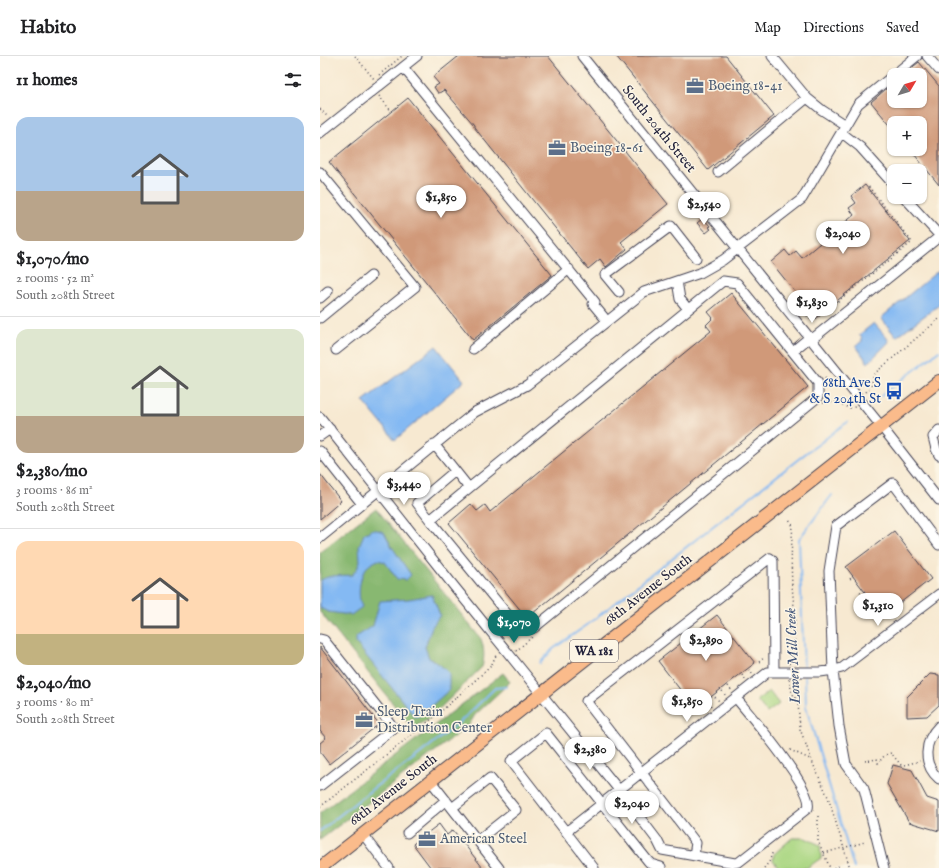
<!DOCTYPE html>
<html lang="en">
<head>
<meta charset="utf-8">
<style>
  body { margin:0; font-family:"IM FELL English",serif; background:#f2f2f2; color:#202124; height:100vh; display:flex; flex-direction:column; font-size:15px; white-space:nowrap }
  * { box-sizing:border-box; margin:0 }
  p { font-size:13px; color:#757577 }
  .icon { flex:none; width:22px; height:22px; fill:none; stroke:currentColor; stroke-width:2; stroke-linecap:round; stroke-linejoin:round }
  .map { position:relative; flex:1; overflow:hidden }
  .details { display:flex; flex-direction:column; background:#fff; width:320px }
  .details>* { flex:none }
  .needle { width:26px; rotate:52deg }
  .fabs { position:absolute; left:567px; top:12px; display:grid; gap:8px }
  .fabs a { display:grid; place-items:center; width:40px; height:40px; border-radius:8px; background:#fff; box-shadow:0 1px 3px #0004; font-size:20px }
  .price { position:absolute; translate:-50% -34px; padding:0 9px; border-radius:14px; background:#fff; color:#222; font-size:13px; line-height:26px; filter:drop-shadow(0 1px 2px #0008) }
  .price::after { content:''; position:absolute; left:50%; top:24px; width:12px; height:9px; margin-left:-6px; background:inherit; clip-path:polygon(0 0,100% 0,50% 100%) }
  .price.on { background:#0f766e; color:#fff }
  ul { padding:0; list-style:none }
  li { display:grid; align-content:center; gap:8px; height:212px; padding:0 16px }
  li+li { border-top:1px solid #e0e0e0 }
  li span { display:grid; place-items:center; height:124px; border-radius:12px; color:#555 }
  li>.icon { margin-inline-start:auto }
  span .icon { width:72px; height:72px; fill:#fffc; stroke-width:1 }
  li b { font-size:17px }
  h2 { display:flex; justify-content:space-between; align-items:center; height:48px; padding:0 16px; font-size:17px }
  header { display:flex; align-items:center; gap:24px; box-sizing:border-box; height:56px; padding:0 20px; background:#fff; border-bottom:1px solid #e0e0e0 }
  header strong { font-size:19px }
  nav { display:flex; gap:22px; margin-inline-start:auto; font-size:14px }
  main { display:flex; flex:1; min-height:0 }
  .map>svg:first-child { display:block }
  .green { fill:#abd783; stroke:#667c5f }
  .forest { fill:#88b871; stroke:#556d56 }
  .water { fill:#84b9f3; stroke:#536e97 }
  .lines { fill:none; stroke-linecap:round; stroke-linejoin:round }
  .stream { stroke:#84b9f3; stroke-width:2 }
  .building { fill:#d09979 }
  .minor-casing { stroke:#424052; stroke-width:11 }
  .major-casing { stroke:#424052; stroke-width:14 }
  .path { stroke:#424052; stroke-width:1.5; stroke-dasharray:1 3; stroke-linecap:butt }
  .minor { stroke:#fff; stroke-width:9 }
  .major { stroke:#fabb8b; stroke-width:12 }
  .labels { text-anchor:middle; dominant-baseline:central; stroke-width:3; stroke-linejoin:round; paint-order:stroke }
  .shield { fill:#fcf5e5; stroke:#63616e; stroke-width:1 }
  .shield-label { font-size:13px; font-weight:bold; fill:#22223b }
  .service-label { font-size:14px; fill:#4e5e75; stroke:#fcf5e5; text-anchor:start }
  .street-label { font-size:14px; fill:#22223b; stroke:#fcf5e5 }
  .transit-label { font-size:14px; fill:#164399; stroke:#fcf5e5; text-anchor:end }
  .water-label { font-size:15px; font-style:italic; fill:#44577b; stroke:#fcf5e5 }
</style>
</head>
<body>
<header>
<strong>Habito</strong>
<nav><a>Map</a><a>Directions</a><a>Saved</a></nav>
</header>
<main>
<section class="details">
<h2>11 homes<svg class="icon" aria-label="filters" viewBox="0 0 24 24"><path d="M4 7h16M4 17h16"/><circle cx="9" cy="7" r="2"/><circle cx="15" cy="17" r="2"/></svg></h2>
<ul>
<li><span style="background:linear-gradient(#a9c7e8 60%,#b9a48a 0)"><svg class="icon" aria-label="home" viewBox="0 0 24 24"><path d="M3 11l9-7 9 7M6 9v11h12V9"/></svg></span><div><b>$1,070/mo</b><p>2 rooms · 52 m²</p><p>South 208th Street</p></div></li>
<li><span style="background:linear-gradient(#dfe7d0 70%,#b9a48a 0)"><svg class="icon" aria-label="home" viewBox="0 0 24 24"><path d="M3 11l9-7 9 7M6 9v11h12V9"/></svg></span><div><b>$2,380/mo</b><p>3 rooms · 86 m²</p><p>South 208th Street</p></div></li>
<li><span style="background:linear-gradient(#ffd9b3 75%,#c2b280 0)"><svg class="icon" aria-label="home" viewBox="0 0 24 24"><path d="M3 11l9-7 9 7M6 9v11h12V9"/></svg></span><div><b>$2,040/mo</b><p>3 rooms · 80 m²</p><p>South 208th Street</p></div></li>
</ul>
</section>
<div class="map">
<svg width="619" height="812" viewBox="0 0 619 812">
  <rect width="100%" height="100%" fill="#fcf5e5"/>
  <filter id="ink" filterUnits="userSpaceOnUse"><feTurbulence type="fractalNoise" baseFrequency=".025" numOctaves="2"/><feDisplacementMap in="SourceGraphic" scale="8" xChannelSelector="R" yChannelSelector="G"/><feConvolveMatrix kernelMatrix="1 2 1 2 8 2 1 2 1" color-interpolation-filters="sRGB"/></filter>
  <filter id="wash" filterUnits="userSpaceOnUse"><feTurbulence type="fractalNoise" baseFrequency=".012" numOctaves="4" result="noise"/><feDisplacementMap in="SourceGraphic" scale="16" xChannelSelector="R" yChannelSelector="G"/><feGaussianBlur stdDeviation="0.9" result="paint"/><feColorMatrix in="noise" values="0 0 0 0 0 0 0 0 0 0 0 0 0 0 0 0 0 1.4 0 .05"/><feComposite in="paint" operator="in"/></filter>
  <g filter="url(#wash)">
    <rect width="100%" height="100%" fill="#f7e9d1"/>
    <path class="green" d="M449 635 459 648 447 657 437 644Z
      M472 782H485L500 789 501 802 487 812H459L453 804 454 798Z"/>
    <path class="forest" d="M56 452 161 583C164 592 165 601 162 611L113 659 93 673 0 556V496Z
      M183 617 190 626 155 659 149 669 0 784V757Z"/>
    <path class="water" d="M619 214V249L576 281 562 263V261Z
      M554 267 567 282 569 286 548 307 536 290 542 285V282L539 279Z
      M116 290 144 325 75 384 43 345Z
      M53 473 64 476 72 491 91 519 86 524 77 523 65 506 58 504C54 506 50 508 47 511 39 519 37 541 42 551L31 559 8 556 0 552V525C8 518 22 520 32 519L37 513 40 505 39 490 44 478Z
      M112 539 120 559 112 571 105 591 109 602 119 608 129 617V634L101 659 95 661 36 587V581L53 570 60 545 89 543Z"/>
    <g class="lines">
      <path class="stream" d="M561 340 619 295
        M220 607 233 593 267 569 490 394C504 386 514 374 528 366
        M484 614 479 483 512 439
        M485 618 486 651 534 812
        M0 775 55 731 92 704 140 666 175 632 186 631"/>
    </g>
    <g id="blocks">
      <path class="building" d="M139 0H228L348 148 301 186 307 193 286 211 280 203 268 213 154 71V69L124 34 119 37H118L114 31 119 28 113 21Z
        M296 0H406L454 60 388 114Z
        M599 6 619 30V129L590 93H600V67H574V74L551 46 574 26V45H600V19H583Z
        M88 42 232 219 153 284 9 106Z
        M545 129 590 185 496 262 451 206 465 194 470 200 476 195 482 202 534 159 529 152 536 147 531 140Z
        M382 163H384L390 170 388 171 391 173 386 177 377 167Z
        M411 237 488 331 207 562 129 467 151 448 157 455 165 449 170 456 391 275 386 269 393 262 388 256Z
        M0 418 21 445 0 463Z
        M574 475 611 523 563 560 526 511Z
        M397 559 435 607 375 653 338 605Z
        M0 591 59 668 9 708 0 696V687L6 682 0 675Z
        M610 618 619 619V649L607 660 587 661V641Z
        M573 709 592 714 607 742 619 746V775L589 766 567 728Z
        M119 768 127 779 133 774 163 812H111L93 788Z"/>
    </g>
  </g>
  <g filter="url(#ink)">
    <use href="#blocks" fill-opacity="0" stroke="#424052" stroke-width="1"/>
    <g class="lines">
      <g class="minor-casing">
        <path id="minor" d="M262 0 561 370 619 444
          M452 0 487 42 502 54 525 69
          M607 0 619 14
          M83 11 275 246
          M0 77 97 0
          M522 77 540 91 574 129
          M0 116 95 231 16 294
          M398 116 487 42
          M584 141 619 179
          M357 225 360 243 368 253
          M299 236 285 219 351 170 376 202
          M0 242 8 235
          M273 248 287 265
          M0 262 51 220
          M491 284 619 181
          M153 293 249 213
          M473 295 490 281
          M0 361 133 529 299 734 337 784 342 794
          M619 374 613 381 616 393 619 399
          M0 380 10 373
          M114 388 149 432 110 464 197 570 206 573 214 572 498 341V327L417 227 403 225 149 432
          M0 395 42 448
          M110 464 97 447 135 415
          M0 482 155 356 207 329 324 236 380 217 403 204 482 143 538 48 597 0
          M0 583 4 584 74 672 0 730
          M619 670C604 685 602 708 619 723
          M110 724 179 812
          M132 752 170 722 196 754 158 784
          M246 776 448 616H500L514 614 522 612 619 538
          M87 777 126 744
          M43 778 69 812
          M342 794 415 807 419 806 488 752C495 734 429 658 416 642
          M374 799 376 787 373 783 266 645 450 502 453 505 454 616
          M274 812 191 705 226 677 328 805 331 808 341 811
          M564 812 544 733 526 708 519 670 513 614 509 515 516 470 573 427 619 489"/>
      </g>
      <g class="major-casing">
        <path id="major" d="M0 812 619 325"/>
      </g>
      <path class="path" d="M35 0 54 23
        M137 0 138 1
        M59 19 82 0
        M59 40 71 55
        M0 53 8 61
        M481 258 483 256 493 265 592 186 548 130
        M505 322 510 328 514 325
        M546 336 551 330 554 318 619 263
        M503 347 516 346 530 352 535 351
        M530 523 533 520
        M540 537 543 534
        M554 555 557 553
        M178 574 185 569
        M196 595 212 581
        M439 606 445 601
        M469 608C479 584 474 554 472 529 471 509 471 489 473 470L469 464
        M429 614 433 619
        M422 619 426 624
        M469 623 472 637 478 646 480 673 494 710 508 741 530 812
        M408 630 412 635
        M402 635 406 640
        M395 641 399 645
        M388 646 392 651
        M382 651 385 656
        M369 659 373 656
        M470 694 490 703
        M545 705 557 703 558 707 565 699 571 697 581 709H584L600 705
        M0 751 118 658 171 610 177 597
        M498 760V785L510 812
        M504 797 545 786
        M444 812 449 806 453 795
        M514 812 519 810"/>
      <use href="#minor" class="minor"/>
      <use href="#major" class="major"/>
    </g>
  </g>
  <defs>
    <g id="office-bare" transform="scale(1.38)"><path d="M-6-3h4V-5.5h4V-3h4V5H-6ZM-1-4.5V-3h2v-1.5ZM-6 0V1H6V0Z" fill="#5c6f8a" stroke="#fcf5e5" stroke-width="2.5" paint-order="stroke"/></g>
    <g id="bus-bare" transform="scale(1.38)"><path d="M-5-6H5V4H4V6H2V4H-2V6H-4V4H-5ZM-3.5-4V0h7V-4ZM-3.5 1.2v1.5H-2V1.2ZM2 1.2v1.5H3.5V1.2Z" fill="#1a4fb4" stroke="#fcf5e5" stroke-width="2.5" paint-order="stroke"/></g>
  </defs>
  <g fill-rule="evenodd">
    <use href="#office-bare" x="375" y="30"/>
    <use href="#office-bare" x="237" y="92"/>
    <use href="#bus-bare" x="574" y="335"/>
    <use href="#office-bare" x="44" y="664"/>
    <use href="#office-bare" x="107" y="783"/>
  </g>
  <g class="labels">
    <rect class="shield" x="250" y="584" width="48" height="22" rx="3"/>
    <g class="shield-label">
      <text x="274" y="595">WA 181</text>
    </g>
    <g class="service-label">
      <text x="388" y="30">Boeing 18-41</text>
      <text x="250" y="92">Boeing 18-61</text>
      <text x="57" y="656">Sleep Train<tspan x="57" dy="16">Distribution Center</tspan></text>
      <text x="120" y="783">American Steel</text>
    </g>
    <g class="street-label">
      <text transform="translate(339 73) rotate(51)">South 204th Street</text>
      <text transform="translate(328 534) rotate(-38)">68th Avenue South</text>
      <text transform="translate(73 734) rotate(-38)">68th Avenue South</text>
    </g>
    <g class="transit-label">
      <text x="561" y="327">68th Ave S<tspan x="561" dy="16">&amp; S 204th St</tspan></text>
    </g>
    <g class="water-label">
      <text transform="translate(473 600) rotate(-93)">Lower Mill Creek</text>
    </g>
  </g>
</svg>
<div class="fabs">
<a><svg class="needle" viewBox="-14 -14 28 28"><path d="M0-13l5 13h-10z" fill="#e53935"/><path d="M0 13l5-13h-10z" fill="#757577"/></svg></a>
<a>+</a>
<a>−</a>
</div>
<b class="price" style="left:121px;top:163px">$1,850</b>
<b class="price" style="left:384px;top:170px">$2,540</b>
<b class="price" style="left:523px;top:199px">$2,040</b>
<b class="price" style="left:492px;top:268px">$1,830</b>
<b class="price" style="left:84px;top:450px">$3,440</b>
<b class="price" style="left:558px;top:571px">$1,310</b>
<b class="price on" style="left:194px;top:588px">$1,070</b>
<b class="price" style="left:386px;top:606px">$2,890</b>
<b class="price" style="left:367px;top:667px">$1,850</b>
<b class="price" style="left:270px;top:715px">$2,380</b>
<b class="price" style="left:312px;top:769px">$2,040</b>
</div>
</main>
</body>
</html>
